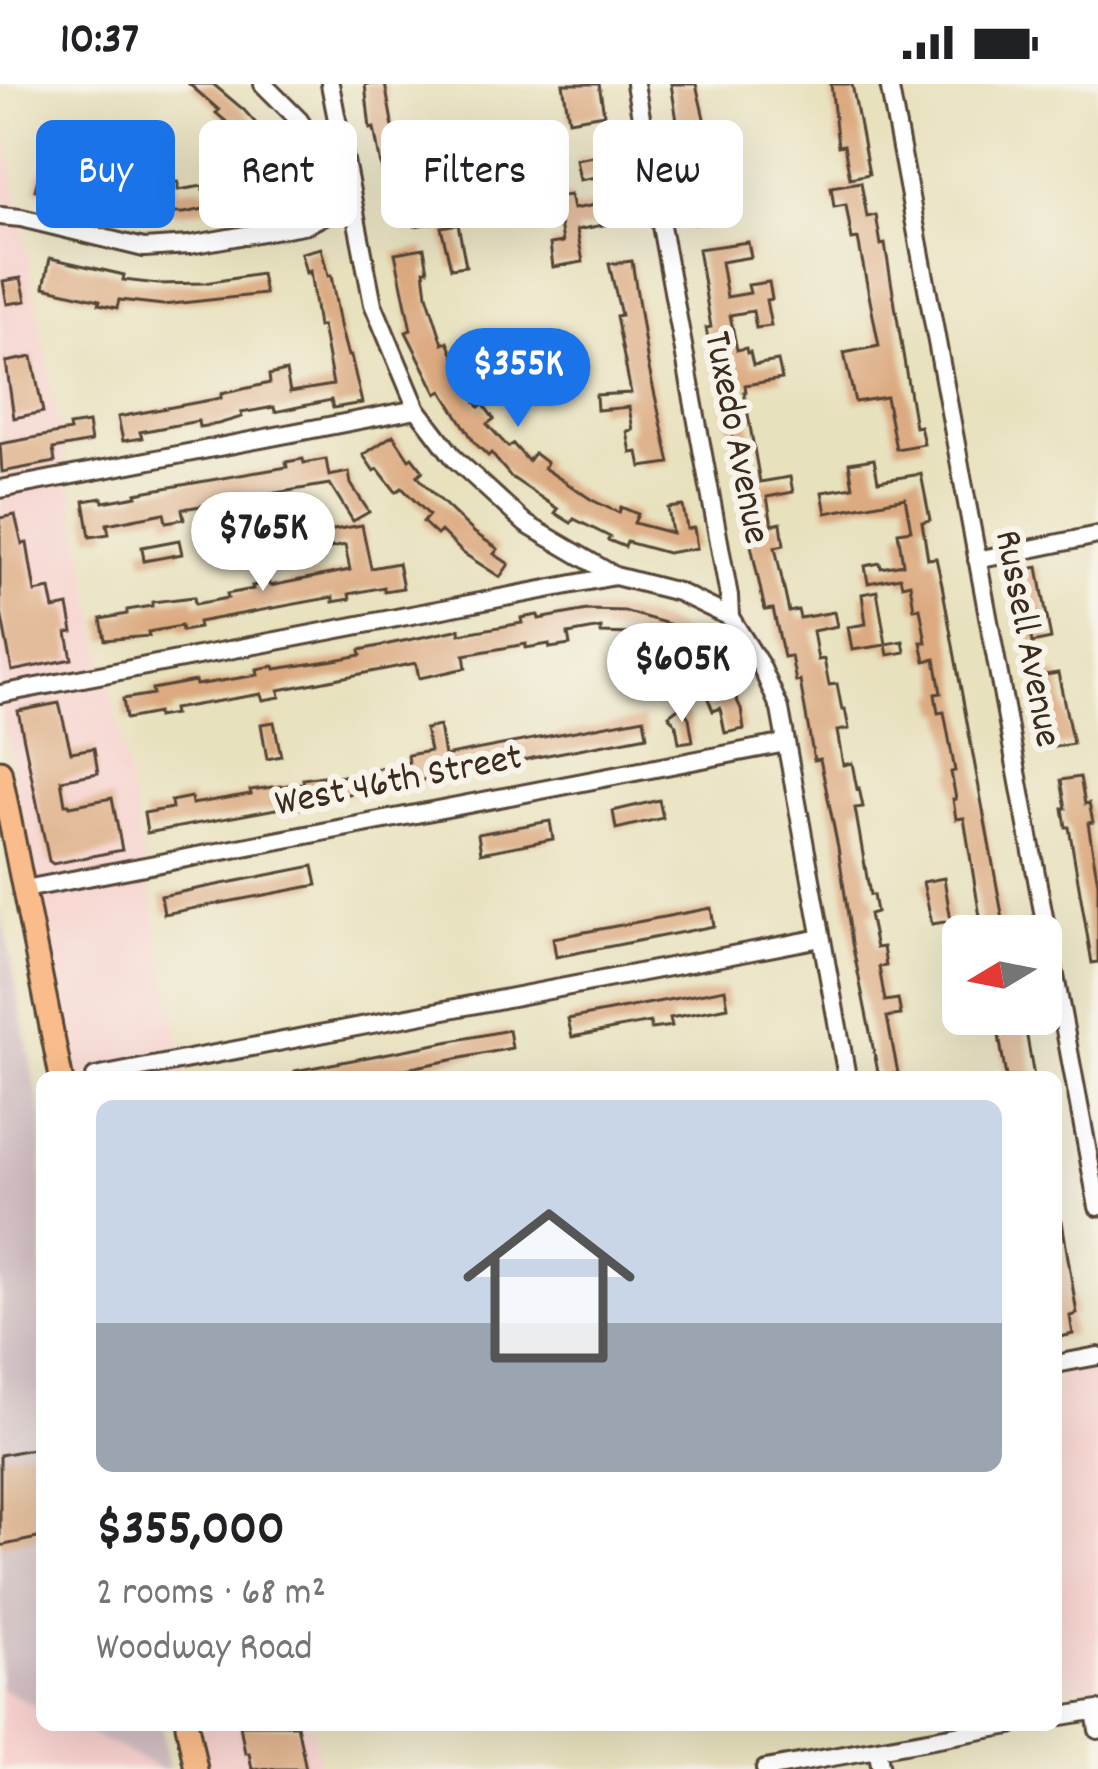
<!DOCTYPE html>
<html lang="en">
<head>
<meta charset="utf-8">
<style>
  body { margin:0; font-family:Dekko,sans-serif; background:#f6f6f6; color:#202124; height:100vh; display:flex; flex-direction:column; font-size:45px; white-space:nowrap }
  * { box-sizing:border-box; margin:0 }
  p { font-size:39px; color:#757577 }
  .icon { flex:none; width:66px; height:66px; fill:none; stroke:currentColor; stroke-width:2; stroke-linecap:round; stroke-linejoin:round }
  .map { position:relative; flex:1; overflow:hidden }
  .sheet { position:absolute; left:36px; top:987px; width:1026px; height:660px; display:flex; flex-direction:column; background:#fff; border-radius:18px; box-shadow:0 12px 48px #0002 }
  .sheet>* { flex:none }
  .top-card { position:absolute; left:36px; top:36px; width:1026px; height:108px; display:flex; gap:24px }
  .needle { width:78px; rotate:260deg }
  .fabs { position:absolute; left:942px; top:831px; display:grid; gap:24px }
  .fabs a { display:grid; place-items:center; width:120px; height:120px; border-radius:18px; background:#fff; box-shadow:0 12px 48px #0002; font-size:60px }
  .price { position:absolute; translate:-50% -102px; padding:0 27px; border-radius:42px; background:#fff; color:#222; font-size:39px; line-height:78px; filter:drop-shadow(0 3px 6px #0008) }
  .price::after { content:''; position:absolute; left:50%; top:72px; width:36px; height:27px; margin-left:-18px; background:inherit; clip-path:polygon(0 0,100% 0,50% 100%) }
  .price.selected { background:#1a73e8; color:#fff }
  ul { padding:0; list-style:none }
  li { display:grid; align-content:center; gap:24px; height:636px; padding:0 60px }
  li+li { border-top:3px solid #e0e0e0 }
  li span { display:grid; place-items:center; height:372px; border-radius:18px; color:#555 }
  li>.icon { margin-inline-start:auto }
  span .icon { width:216px; height:216px; fill:#fffc; stroke-width:1 }
  li b { font-size:51px }
  .chip { padding:0 42px; border-radius:18px; background:#fff; box-shadow:0 12px 48px #0002; font-size:42px; line-height:108px }
  .chip.selected { background:#1a73e8; color:#fff }
  .status { display:flex; justify-content:space-between; align-items:center; height:84px; padding:0 60px; background:#fff; direction:ltr }
  .status svg { height:33px; fill:currentColor }
  .map>svg:first-child { display:block }
  .built { fill:#f7d0cd }
  .industrial { fill:#d2bec3 }
  .building { fill:#dcaa81 }
  .lines { fill:none; stroke-linecap:round; stroke-linejoin:round }
  .minor-casing { stroke:#554536; stroke-width:22 }
  .major-casing { stroke:#554536; stroke-width:27 }
  .minor { stroke:#fff; stroke-width:16 }
  .major { stroke:#f9bc8a; stroke-width:21 }
  .labels { text-anchor:middle; dominant-baseline:central; stroke-width:12; stroke-linejoin:round; paint-order:stroke }
  .street-label { font-size:39px; fill:#3b2a1e; stroke:#f7f3e8 }
</style>
</head>
<body>
<div class="status"><b>10:37</b><svg viewBox="0 0 49 12"><path d="M0 12V9h3v3zM5 12V6h3v6zM10 12V3h3v9zM15 12V0h3v12zM26 1h20v11H26zM47 4h2v5h-2z"/></svg></div>
<div class="map">
<svg width="1098" height="1685" viewBox="0 0 1098 1685">
  <rect width="100%" height="100%" fill="#f7f3e8"/>
  <filter id="ink" filterUnits="userSpaceOnUse"><feTurbulence type="fractalNoise" baseFrequency=".00833" numOctaves="2"/><feDisplacementMap in="SourceGraphic" scale="24" xChannelSelector="R" yChannelSelector="G"/><feConvolveMatrix kernelMatrix="1 2 1 2 8 2 1 2 1" color-interpolation-filters="sRGB"/></filter>
  <filter id="wash" filterUnits="userSpaceOnUse"><feTurbulence type="fractalNoise" baseFrequency=".004" numOctaves="4" result="noise"/><feDisplacementMap in="SourceGraphic" scale="48" xChannelSelector="R" yChannelSelector="G"/><feGaussianBlur stdDeviation="2.7" result="paint"/><feColorMatrix in="noise" values="0 0 0 0 0 0 0 0 0 0 0 0 0 0 0 0 0 1.4 0 .05"/><feComposite in="paint" operator="in"/></filter>
  <g filter="url(#wash)">
    <rect width="100%" height="100%" fill="#e8e1be"/>
    <path class="built" d="M0 16 68 390 187 993H72L0 620Z
      M1098 1283V1600L1066 1606 1056 1550V1290Z
      M0 1604 42 1625V1641H73L160 1685H0Z
      M198 1641H312L320 1685H207Z"/>
    <path class="industrial" d="M0 821 42 1036V1625L0 1604Z
      M73 1641H161L169 1685H160Z"/>
    <g id="blocks">
      <path class="building" d="M189 0H213L244 26 278 64 258 82 230 52 236 46 216 29 219 26Z
        M365 0H385L407 120 389 124 374 44 370 45Z
        M563 0H599L604 30 569 36Z
        M671 0H696L717 90H722L727 135 695 140 684 96H688L682 61 676 62 673 44 678 43Z
        M831 0H852L869 90 850 94 844 61 838 62Z
        M544 48 548 88 532 90 528 69 519 70 516 53Z
        M132 61 169 67 165 98H178V106L203 102V106L252 99 256 123 215 129 214 123 184 129H156L96 119 97 113 77 117 35 106 40 86 71 94 70 87 89 83 91 98 156 107V83L129 78Z
        M617 68 621 88 615 89 624 137 577 146 583 178 553 183 550 160 563 158 558 127 547 128 545 115 570 111 573 125 601 120 596 93 580 96 576 75Z
        M861 98 867 133 876 131 881 161 885 160 915 343 920 342 924 360 896 365 886 313 855 318 844 269 879 262 858 155 852 156 846 121 834 123 831 103Z
        M444 116 447 136 415 142 411 122Z
        M458 140 466 182 451 184 441 143Z
        M748 158 751 173 721 178 727 213 750 209 748 201 769 198 772 215 766 216 771 242 756 244 753 227 730 231 737 266 746 264 747 269 750 268 753 281 778 277 782 295 745 301 746 308H744L760 398 790 393 793 408 767 413 772 441 781 439 784 461 775 463 789 528 798 526 800 534 834 528 837 542 813 547 818 576 824 575 829 601 837 600 842 626 845 625 849 645 837 647 843 681 852 679 857 705 859 704 863 723 855 724 870 811H873L876 828 869 830 876 864 883 863 886 882 879 883 885 917 898 915 901 931 887 933 898 989 879 993 852 859 838 763 820 675 814 676 800 597 796 598 791 572 784 573 773 525 765 526 746 438H742L735 393H739L720 287 714 288 706 244 711 243 698 165Z
        M321 164 328 192H331L341 246 348 272H351L362 319 333 324 331 316 275 328 274 323 241 329 242 333 218 340 199 343 198 337 140 348 142 354 123 357 118 333 221 314V310L270 299 269 291 286 287 290 308 333 301 322 242 318 243 310 187 306 189 301 169Z
        M424 164 428 186H424L427 211 443 260 448 258 458 281 464 279 471 296 463 299 479 323 483 320 494 335 487 340 508 363 513 360 528 377 534 369 547 379 544 384 592 416 619 429 621 423 638 430 634 439 672 449 668 424 683 422 687 445 694 444 697 464 667 469 627 458 625 463 608 456 610 453 574 435 571 439 555 429 558 425 511 393 491 369 488 372 475 359 442 307 437 310 406 248 411 246 395 169Z
        M50 174 124 191 123 196 158 200 205 199 261 190 265 210 163 221 119 216 117 224 99 220 100 216 44 203Z
        M632 177 648 280 670 379 641 383 638 368 631 369 627 347 633 346 629 323 597 326 596 311 631 309 616 232 621 231 609 180Z
        M21 194 26 217 7 220 3 197Z
        M32 273 43 328 14 334 6 278Z
        M88 339 91 358 53 365 55 378 2 388 0 360 70 347 69 342Z
        M393 351 409 375 412 373 423 387 417 392 435 411 475 449 498 465 494 470 509 480 500 493 463 469 441 447 437 451 423 438 429 431 402 404 396 408 378 385 374 387 363 371Z
        M303 375 304 379 326 375 329 392 349 388 351 400 369 428 353 437 330 400 233 416 235 428 216 431 214 420 182 425 184 435 166 438 164 429 107 440 109 450 90 453 84 417 102 414 103 418 137 412 136 409 287 383 286 378Z
        M874 375 878 397 921 390 930 436 922 438 928 475 936 474 942 501 1006 852H986L984 839H981L964 734 956 735 953 715H956L951 688 955 687 944 628 938 629 935 610 941 609 935 575 925 577 921 558H926L920 524 914 525 910 499 902 501 900 493 868 499 865 482 880 479 881 484 903 480 898 448 911 446 905 414 826 429 822 408 853 403 849 379Z
        M15 431 22 460 27 459 35 508 50 505 54 525 68 522 73 548 67 549 72 575 12 587 0 523V434Z
        M362 441 371 484 398 479 403 504 384 507V503L349 510 350 515 333 518V513L198 538 199 544 182 547 181 542 148 548 149 552 105 556 101 535 127 530V526L152 522V518L194 513 195 520 228 514 227 510 253 505 252 502 269 499 270 502 350 486 345 461 331 464 328 447Z
        M179 456 182 470 144 477 142 463Z
        M1038 483 1051 555 1032 559 1019 487Z
        M877 507 886 560 903 557 905 568 888 571 886 561 852 566 848 543 866 540 862 510Z
        M587 526 624 527 669 540 722 578H715L725 590 741 625 744 645 725 649 720 624 713 627 706 610 689 592 698 584 686 577 704 575 649 559 633 550 601 549V544L568 550 570 561 550 564 549 560 526 564V560L464 571 466 584 439 590 419 594 416 579 279 606 280 613 263 616 261 610 173 625 174 630 157 633V629L126 635 123 615 153 610 152 605 195 597 196 601 258 591 257 585 274 582 275 585 335 576 361 571 360 566 442 549 460 545V550L522 539 521 534 538 531 539 535Z
        M1058 589 1073 660 1054 663 1039 592Z
        M59 619 71 668 94 664 98 689 61 696 65 720H69L70 722 112 714 122 766 53 780 49 777 18 627Z
        M681 622 689 634 693 657 679 659 676 641 669 631Z
        M644 634 647 652 537 673 511 679V683L492 686 491 683 327 714 300 720 301 724 282 728 281 724 147 749 144 729 172 724 171 717 191 713 192 720 251 710 250 706 304 699 303 695 323 692 324 696 409 678 408 671 430 667 425 645 439 642 444 672Z
        M274 638 281 672 267 675 261 640Z
        M1080 693 1085 720 1089 719 1093 738 1088 739 1098 799V878L1092 879 1069 743H1066L1063 724H1066L1061 696Z
        M659 716 663 734 616 745 613 727Z
        M550 737 553 755 481 769 478 750Z
        M313 782 317 801 164 830 161 812Z
        M944 794 951 837 932 840 923 798Z
        M711 824 714 842 556 873 553 854Z
        M725 905 728 923 670 934 672 942 651 945 650 938 572 953 568 935Z
        M968 930H1023L1034 993H1006L997 940 970 945Z
        M509 946 512 964 365 993H296L295 987Z
        M1056 1137H1062L1077 1230 1070 1232 1073 1250 1056 1254Z
        M42 1363V1453L0 1462V1371Z
        M240 1641H297L306 1685H252L249 1669H245Z"/>
    </g>
  </g>
  <g filter="url(#ink)">
    <use href="#blocks" fill-opacity="0" stroke="#554536" stroke-width="3"/>
    <g class="lines">
      <g class="minor-casing">
        <path id="minor" d="M330 0 373 220 417 325 455 375 526 440 615 492 678 508 730 533
          M635 0 729 512 730 533 761 582 780 625 847 993
          M889 0 1098 1123
          M0 132 21 134 144 164 189 161 308 140 352 117 299 36 263 0
          M0 405 417 325
          M977 476 1098 451
          M0 610 615 492
          M25 805 786 659
          M95 993 821 854
          M1056 1280 1098 1272
          M1095 1627 1098 1646
          M1056 1633 1098 1626
          M877 1665 881 1685
          M765 1685 1011 1641"/>
      </g>
      <g class="major-casing">
        <path id="major" d="M0 687 61 993
          M187 1641 196 1685"/>
      </g>
      <use href="#minor" class="minor"/>
      <use href="#major" class="major"/>
    </g>
  </g>
  <g class="labels">
    <g class="street-label">
      <text transform="translate(734 354) rotate(79)">Tuxedo Avenue</text>
      <text transform="translate(1025 555) rotate(79)">Russell Avenue</text>
      <text transform="translate(399 699) rotate(-11)">West 46th Street</text>
    </g>
  </g>
</svg>
<div class="fabs">
<a><svg class="needle" viewBox="-14 -14 28 28"><path d="M0-13l5 13h-10z" fill="#e53935"/><path d="M0 13l5-13h-10z" fill="#757577"/></svg></a>
</div>
<b class="price selected" style="left:518px;top:346px">$355K</b>
<b class="price" style="left:263px;top:510px">$765K</b>
<b class="price" style="left:682px;top:641px">$605K</b>
<div class="top-card">
<a class="chip selected">Buy</a>
<a class="chip">Rent</a>
<a class="chip">Filters</a>
<a class="chip">New</a>
</div>
<section class="sheet">
<ul>
<li><span style="background:linear-gradient(#c9d6e8 60%,#9aa5b1 0)"><svg class="icon" aria-label="home" viewBox="0 0 24 24"><path d="M3 11l9-7 9 7M6 9v11h12V9"/></svg></span><div><b>$355,000</b><p>2 rooms · 68 m²</p><p>Woodway Road</p></div></li>
</ul>
</section>
</div>
</body>
</html>
